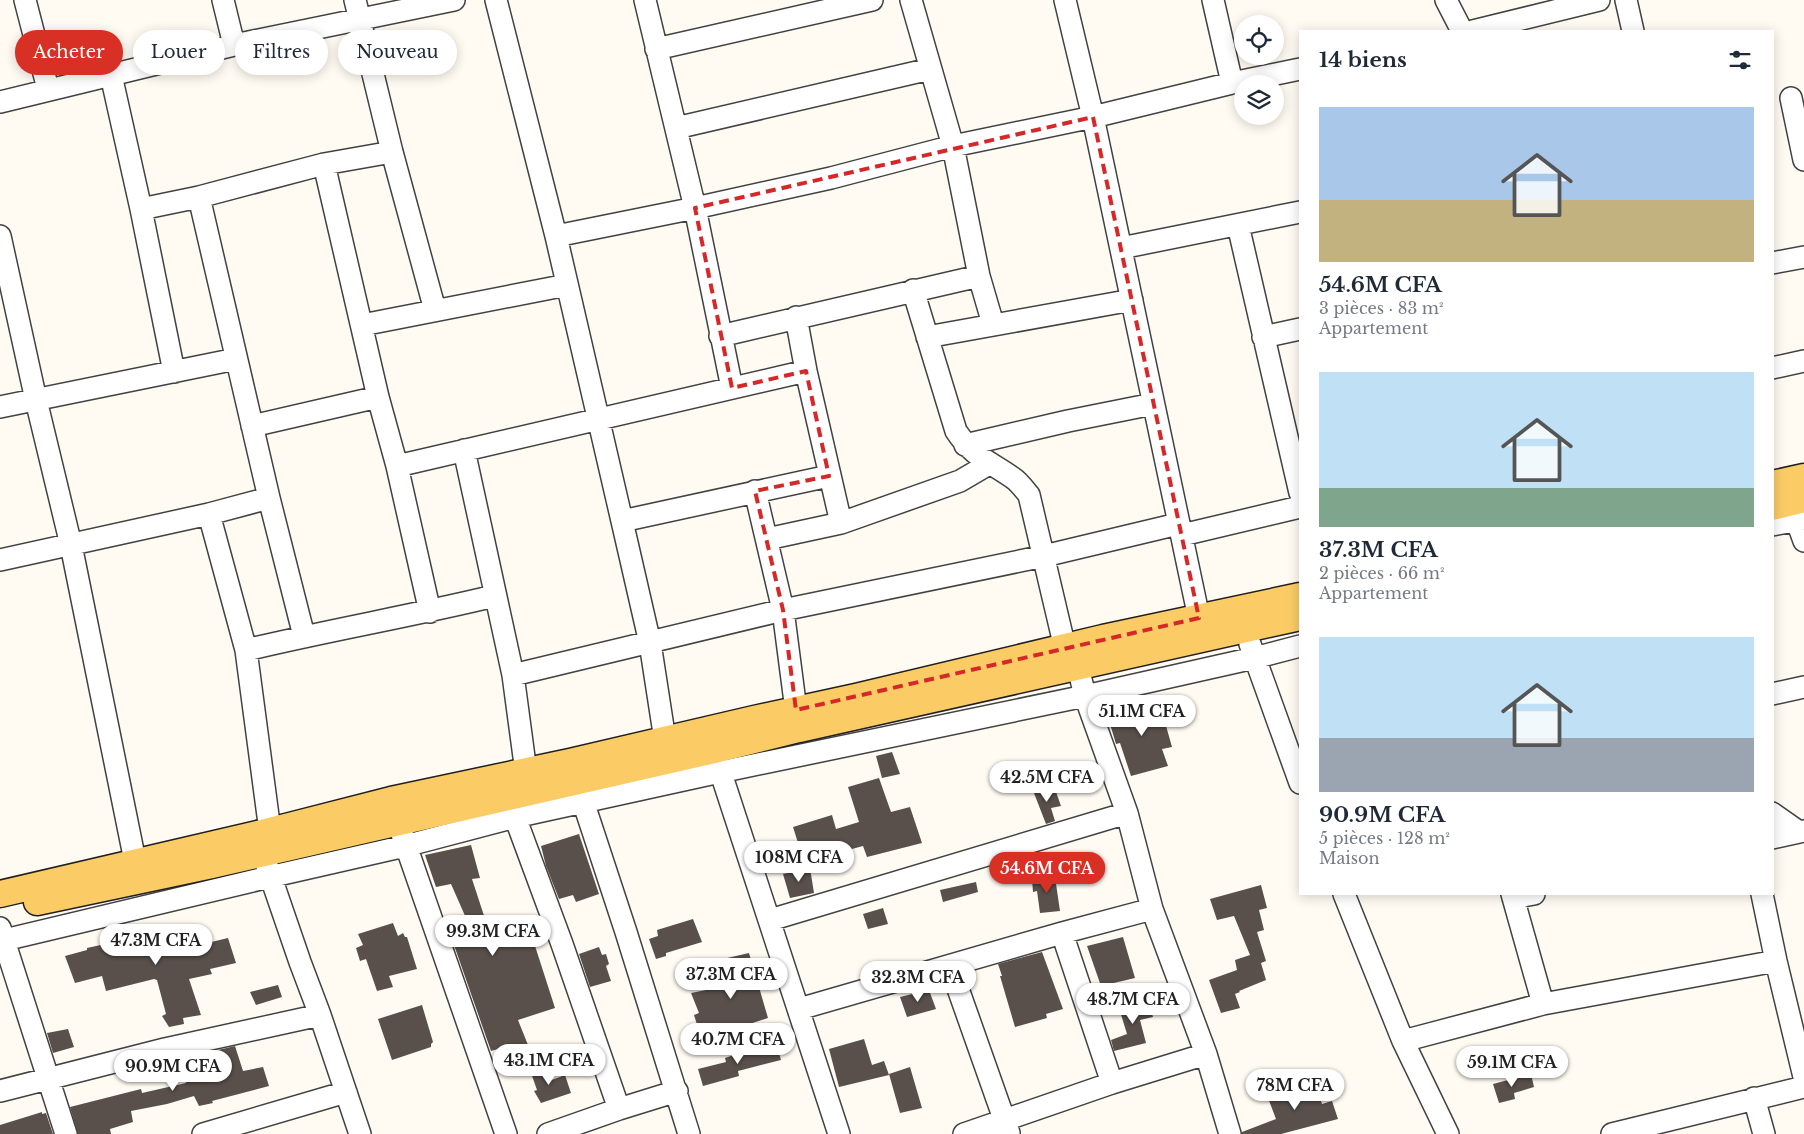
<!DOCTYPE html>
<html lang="fr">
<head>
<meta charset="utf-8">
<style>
  body { margin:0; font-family:"Libre Baskerville",serif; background:#f2f2f3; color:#1f2937; height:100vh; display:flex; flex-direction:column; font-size:19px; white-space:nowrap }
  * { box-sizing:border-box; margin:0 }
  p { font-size:16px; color:#747a83 }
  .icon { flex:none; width:28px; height:28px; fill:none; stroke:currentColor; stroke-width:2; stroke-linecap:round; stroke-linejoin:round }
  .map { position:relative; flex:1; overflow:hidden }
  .sheet { position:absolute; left:1299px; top:30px; width:475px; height:865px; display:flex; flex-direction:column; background:#fff; border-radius:0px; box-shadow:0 2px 12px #0003 }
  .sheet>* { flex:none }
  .top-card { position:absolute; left:15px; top:30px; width:475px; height:45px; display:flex; gap:10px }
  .buttons { position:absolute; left:1234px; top:15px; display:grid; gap:10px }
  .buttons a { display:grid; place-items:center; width:50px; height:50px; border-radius:50%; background:#fff; box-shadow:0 2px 12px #0003; font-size:25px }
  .price { position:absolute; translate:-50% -42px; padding:0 11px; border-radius:18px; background:#fff; color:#222; font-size:16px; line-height:32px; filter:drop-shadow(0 1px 2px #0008) }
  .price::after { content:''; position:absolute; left:50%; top:30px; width:15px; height:11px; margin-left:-8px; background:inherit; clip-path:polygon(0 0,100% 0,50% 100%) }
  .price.active { background:#d93025; color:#fff }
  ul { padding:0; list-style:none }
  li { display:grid; align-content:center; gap:10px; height:265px; padding:0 20px }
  li span { display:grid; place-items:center; height:155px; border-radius:0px; color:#555 }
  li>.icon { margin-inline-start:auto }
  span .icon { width:90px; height:90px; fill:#fffc; stroke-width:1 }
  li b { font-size:21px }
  h2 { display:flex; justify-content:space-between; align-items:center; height:60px; padding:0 20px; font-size:21px }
  .pill { padding:0 18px; border-radius:22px; background:#fff; box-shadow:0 2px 12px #0003; font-size:18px; line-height:45px }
  .pill.active { background:#d93025; color:#fff }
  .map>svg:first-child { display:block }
  .building { fill:#59504b }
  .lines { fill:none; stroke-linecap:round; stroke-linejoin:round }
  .minor-casing { stroke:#424242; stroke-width:24 }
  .major-casing { stroke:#202020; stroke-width:29 }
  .minor { stroke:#fff; stroke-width:21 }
  .major { stroke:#fbcc66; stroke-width:26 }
  .marked { fill:none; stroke:#d62828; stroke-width:4; stroke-dasharray:10 6; stroke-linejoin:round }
</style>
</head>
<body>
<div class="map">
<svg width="1804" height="1134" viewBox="0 0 1804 1134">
  <rect width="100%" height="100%" fill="#fffbf2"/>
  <path class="building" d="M1159 701 1172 747 1162 749 1168 766 1131 776 1120 743 1116 744 1107 714Z
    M892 752 900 774 882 778 876 756Z
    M879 778 891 812 910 807 922 843 867 857 863 846 804 862 793 827 832 815 836 829 859 822 848 787Z
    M1045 787 1047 793 1055 789 1061 806 1051 808 1055 821 1046 824 1032 788Z
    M579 834 599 894 576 902 573 895 559 899 546 866 541 846Z
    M471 845 480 878 472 879 490 934 527 921 555 1008 518 1020 530 1050 515 1054 512 1045 491 1051 447 925 466 918 451 884 436 887 425 855Z
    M810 868 814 893 790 898 783 874Z
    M1045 875 1046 879 1055 877 1060 911 1040 913 1037 891 1033 892 1032 879Z
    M976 882 978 892 943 902 940 890Z
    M1261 885 1267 908 1259 910 1264 930 1257 932 1266 961 1261 963 1266 980 1239 991 1240 992 1235 994 1240 1008 1221 1013 1209 980 1237 970 1235 960 1250 955 1234 916 1217 920 1210 899Z
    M883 908 888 924 868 929 863 914Z
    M693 919 702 942 666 953V956L656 959 649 939 658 936 657 930Z
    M393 923 398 936 403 933 405 937H407L417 969 389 976 393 987 377 991 366 959 360 961 356 948 363 945 358 934Z
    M196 924 203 944 228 938 236 963 210 969 212 974 189 979 201 1015 183 1018 184 1024 169 1027 162 1016 166 1014 157 980 154 979 106 991 102 976 75 983 65 956 87 950V948Z
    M1123 937 1135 978 1101 986 1087 946Z
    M599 947 602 955 606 954 609 964 606 966 611 981 590 987 579 954Z
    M1042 952 1063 1009 1046 1014 1047 1018 1015 1027 1000 976H1002L998 964Z
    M749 953 768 1018 719 1034 717 1029 700 1034 694 1015 699 1013 691 993 711 989 733 981 723 959Z
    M278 985 282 997 256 1005 250 992Z
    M929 990 936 1009 907 1017 900 997Z
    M1148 1000 1153 1017 1140 1020 1146 1043 1114 1051 1111 1040 1127 1034 1119 1008Z
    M422 1005 433 1042 431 1044V1047L392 1060 378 1019Z
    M68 1029 74 1047 53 1053 47 1033Z
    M864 1039 872 1065 884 1061 889 1075 839 1087 829 1049Z
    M763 1045 765 1049H778L781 1060 738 1071 739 1076 703 1086 698 1069 726 1062 725 1058Z
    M235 1046 243 1071 263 1067 269 1086 212 1101 213 1103 199 1106 194 1096 167 1104 131 1111 133 1122 110 1129 111 1134H78L70 1107 141 1089 142 1093 186 1083 180 1067 199 1061 197 1055Z
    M543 1067 549 1081 565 1075 571 1093 541 1103 534 1091 537 1090 530 1070Z
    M910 1067 922 1108 900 1113 889 1074Z
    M1531 1074 1534 1087 1514 1093 1515 1099 1499 1103 1493 1084Z
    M1308 1084 1311 1097 1319 1095 1322 1104 1332 1101 1338 1119 1281 1134H1242V1132L1276 1119 1268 1098 1274 1095 1272 1088Z
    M42 1112V1114L46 1113 53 1134H0V1125Z"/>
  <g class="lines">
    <g class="minor-casing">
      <path id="minor" d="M25 0 48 89
        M223 0 234 45
        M355 0 392 152 435 310
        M496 0 556 236 622 521 650 643 665 740
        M645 0 695 208 732 388
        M911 0 953 146 979 276 993 324
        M1065 0 1093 117 1199 618
        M1213 0 1232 83
        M1446 0 1462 31
        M1626 0 1633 31
        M1473 31 1599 0
        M656 49 872 0
        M111 75 141 209 174 372
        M1791 98 1804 160
        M0 102 234 45 454 0
        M676 128 930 69
        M324 164 378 397 397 466 430 612
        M199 197 269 498 304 636
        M141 209 199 197 324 164 392 152
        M1238 225 1300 493
        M0 236 36 400 71 545 135 861
        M556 236 695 208 831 178 953 146 1093 117 1232 83 1300 69
        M1121 248 1300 212
        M1772 263 1804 257
        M913 290 956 431C973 457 989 461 1013 478 1019 482 1024 489 1029 495L1065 648
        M796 317 806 371 841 523
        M362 325 567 285
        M720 336 979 276
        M927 337 1132 300
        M1263 337 1300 329
        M1772 368 1804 361
        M0 407 236 359
        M252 426 378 397
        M965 445 1068 421 1153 404
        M464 450 513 675 526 772
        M397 466 806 371
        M755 491 783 610 796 710
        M1790 502 1804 541
        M209 514 246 650 270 831
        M622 521 829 476
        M1772 525 1804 519
        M1182 535 1300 507
        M767 539 841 523 960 481 989 464
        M0 560 209 514 269 498
        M1250 644 1300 783
        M246 650C329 630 412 616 494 596
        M1078 667 1085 696 1127 813 1152 909 1206 1054 1230 1134
        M513 675 783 610 1044 556 1178 524
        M1772 694 1804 687
        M716 758 839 1134
        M579 789 626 932 689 1134
        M1772 813 1799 832
        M515 817 562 944 619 1109
        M402 834 506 1134
        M1772 838 1804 831
        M266 863 300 962 320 1015 360 1134
        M1344 894 1403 1041 1448 1134
        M1512 894 1543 1004
        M1762 894 1776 961 1804 1077
        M1513 898 1534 894
        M770 920 1127 813
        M0 928 66 1134
        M1062 933 1112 1083
        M0 941 269 877 405 846 515 817 720 772 1085 696 1254 658 1300 646
        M950 966 1009 1133
        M799 1009 1062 933 1152 909
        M1403 1041 1543 1004 1776 961
        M0 1091 165 1049 320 1015
        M1754 1098 1764 1134
        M203 1134 346 1092
        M548 1134 619 1109 677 1091
        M964 1134 1112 1083 1206 1054
        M1612 1134 1804 1087"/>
    </g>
    <g class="major-casing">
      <path id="major" d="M1772 484 1804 477
        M1772 507 1804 499
        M0 894 270 831 391 800 570 762 754 719 856 697 1103 638 1300 596
        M37 902 212 865 714 750 799 729 1300 617"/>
    </g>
    <use href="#minor" class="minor"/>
    <use href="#major" class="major"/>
  </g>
  <path class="marked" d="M1093 117 1199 618 796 710 783 610 755 491 829 476 806 371 732 388 695 208Z"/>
</svg>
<div class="buttons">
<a><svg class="icon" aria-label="locate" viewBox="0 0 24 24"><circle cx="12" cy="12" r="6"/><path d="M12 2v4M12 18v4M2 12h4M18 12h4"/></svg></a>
<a><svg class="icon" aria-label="layers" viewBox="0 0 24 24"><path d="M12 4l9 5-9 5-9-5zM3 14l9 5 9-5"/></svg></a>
</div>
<b class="price" style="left:1142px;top:737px">51.1M CFA</b>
<b class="price" style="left:1047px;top:803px">42.5M CFA</b>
<b class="price" style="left:799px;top:883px">108M CFA</b>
<b class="price active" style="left:1047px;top:894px">54.6M CFA</b>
<b class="price" style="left:493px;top:957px">99.3M CFA</b>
<b class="price" style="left:156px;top:966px">47.3M CFA</b>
<b class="price" style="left:731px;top:1000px">37.3M CFA</b>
<b class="price" style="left:918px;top:1003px">32.3M CFA</b>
<b class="price" style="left:1133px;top:1025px">48.7M CFA</b>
<b class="price" style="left:738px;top:1065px">40.7M CFA</b>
<b class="price" style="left:549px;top:1086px">43.1M CFA</b>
<b class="price" style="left:1512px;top:1088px">59.1M CFA</b>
<b class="price" style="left:173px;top:1092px">90.9M CFA</b>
<b class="price" style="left:1295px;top:1111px">78M CFA</b>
<div class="top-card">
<a class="pill active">Acheter</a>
<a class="pill">Louer</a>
<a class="pill">Filtres</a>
<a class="pill">Nouveau</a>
</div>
<section class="sheet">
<h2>14 biens<svg class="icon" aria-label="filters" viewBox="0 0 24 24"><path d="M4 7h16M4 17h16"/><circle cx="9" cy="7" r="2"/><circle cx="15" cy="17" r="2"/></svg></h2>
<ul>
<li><span style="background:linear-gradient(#a9c7e8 60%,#c2b280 0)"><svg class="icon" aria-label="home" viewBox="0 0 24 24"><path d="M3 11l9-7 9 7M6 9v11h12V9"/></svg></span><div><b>54.6M CFA</b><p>3 pièces · 83 m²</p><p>Appartement</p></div></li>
<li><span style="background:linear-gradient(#bfe0f5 75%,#7fa58c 0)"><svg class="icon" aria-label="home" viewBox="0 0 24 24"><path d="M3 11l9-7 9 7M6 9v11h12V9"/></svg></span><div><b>37.3M CFA</b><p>2 pièces · 66 m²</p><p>Appartement</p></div></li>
<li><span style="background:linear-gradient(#bfe0f5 65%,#9aa5b1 0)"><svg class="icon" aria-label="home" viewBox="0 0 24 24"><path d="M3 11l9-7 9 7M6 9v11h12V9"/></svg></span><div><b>90.9M CFA</b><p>5 pièces · 128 m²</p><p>Maison</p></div></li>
</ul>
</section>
</div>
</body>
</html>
